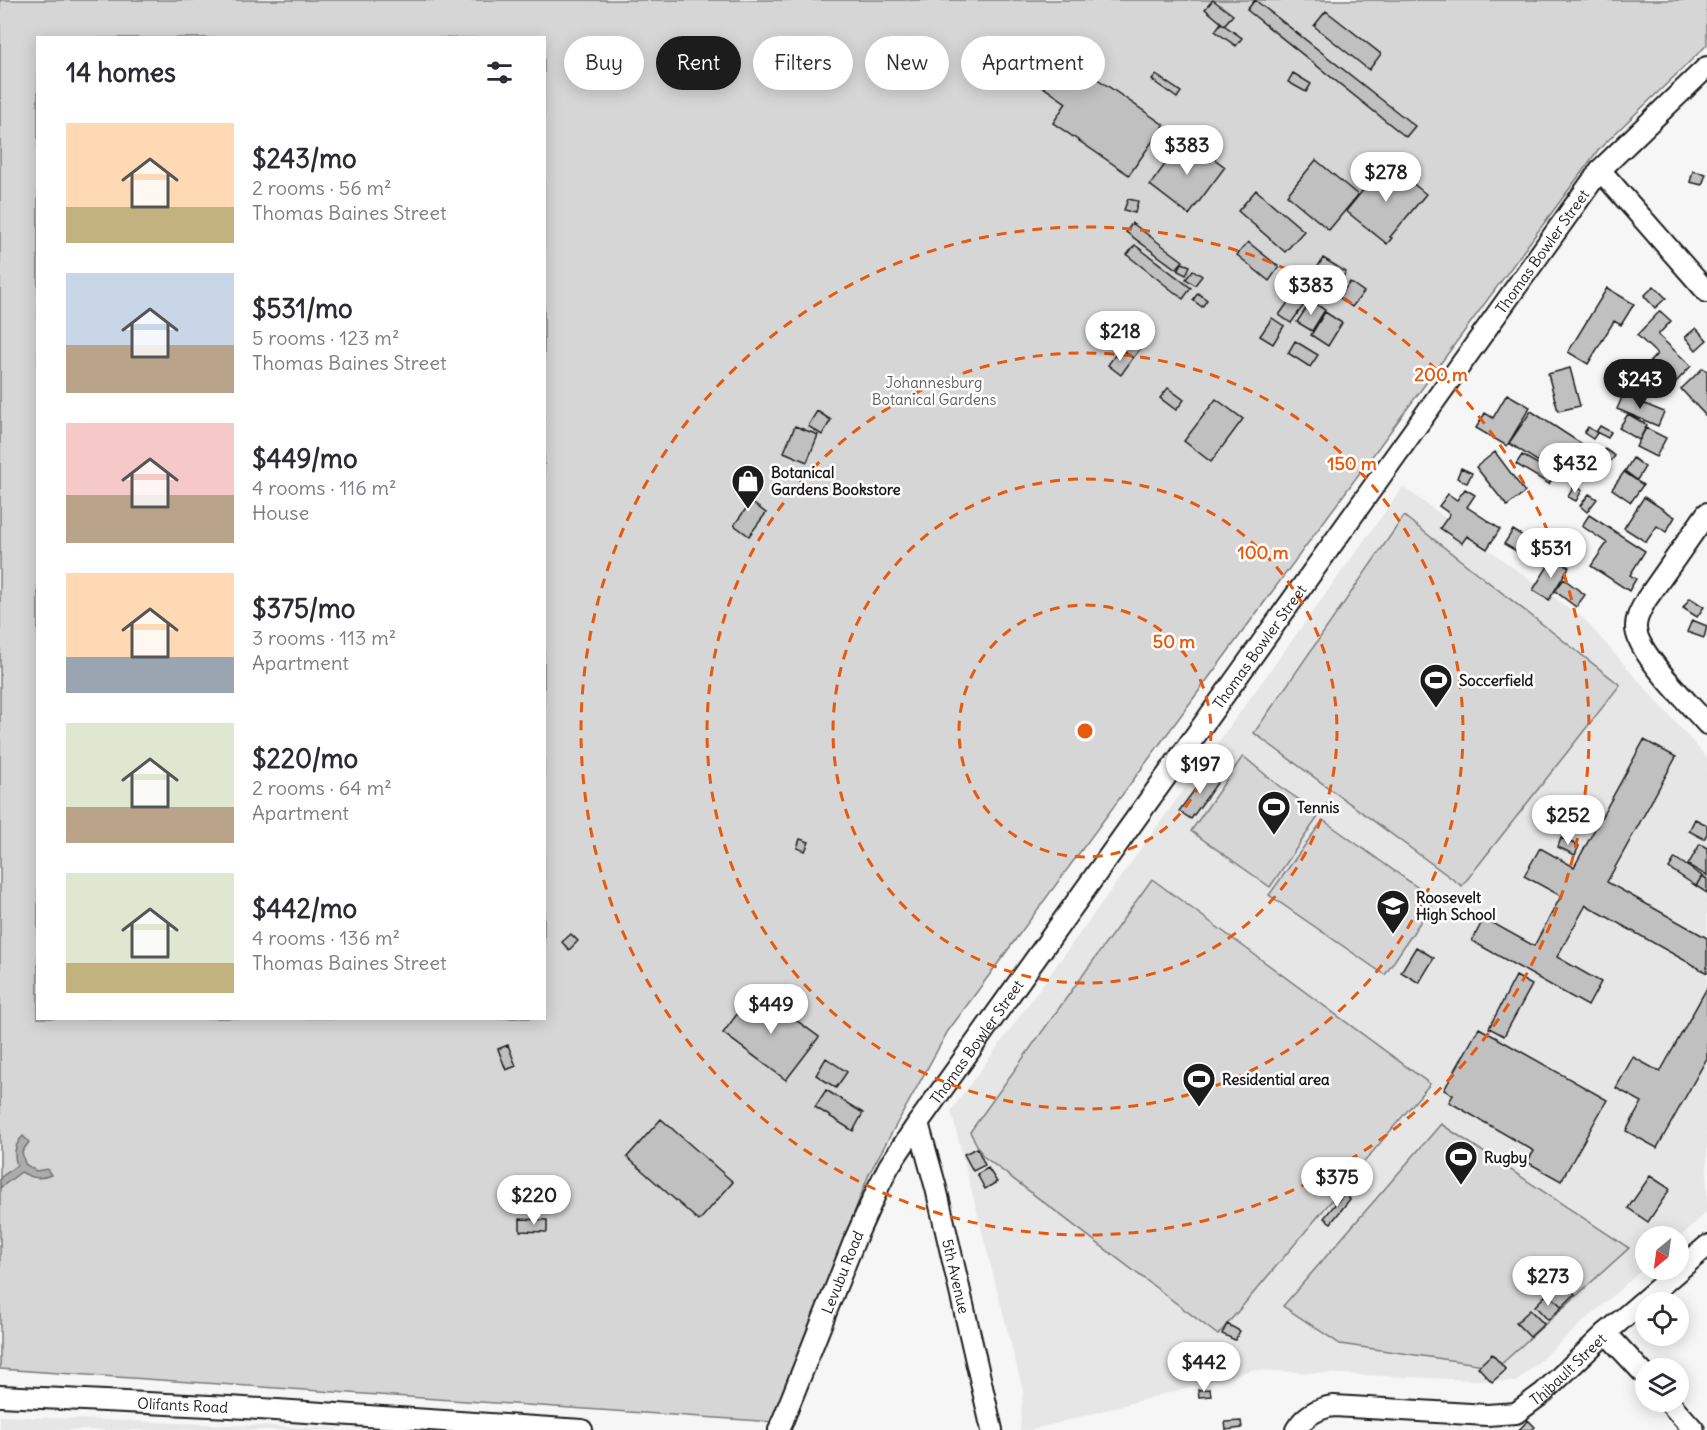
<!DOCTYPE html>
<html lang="en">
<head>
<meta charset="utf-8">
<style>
  body { margin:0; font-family:Delius,sans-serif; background:#f7f7f7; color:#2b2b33; height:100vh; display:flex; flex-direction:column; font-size:22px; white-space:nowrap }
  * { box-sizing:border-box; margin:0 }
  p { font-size:20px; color:#7c7c81 }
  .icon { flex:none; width:33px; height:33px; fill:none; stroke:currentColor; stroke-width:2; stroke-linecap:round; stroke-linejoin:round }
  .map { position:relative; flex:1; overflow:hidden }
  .side { position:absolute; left:36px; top:36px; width:510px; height:984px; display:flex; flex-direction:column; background:#fff; border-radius:0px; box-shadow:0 3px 15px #0003 }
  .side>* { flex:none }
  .top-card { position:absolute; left:564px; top:36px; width:570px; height:54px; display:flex; gap:12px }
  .needle { width:39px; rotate:209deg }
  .tools { position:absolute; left:1635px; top:1226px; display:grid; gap:12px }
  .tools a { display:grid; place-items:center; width:54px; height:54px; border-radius:50%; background:#fff; box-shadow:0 3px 15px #0003; font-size:30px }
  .price { position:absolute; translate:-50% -51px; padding:0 14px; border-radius:21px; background:#fff; color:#222; font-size:20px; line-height:39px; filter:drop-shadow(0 2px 3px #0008) }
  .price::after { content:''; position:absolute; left:50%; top:36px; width:18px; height:14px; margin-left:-9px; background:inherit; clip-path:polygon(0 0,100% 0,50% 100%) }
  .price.selected { background:#1c1c1c; color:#fff }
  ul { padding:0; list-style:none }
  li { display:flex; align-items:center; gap:18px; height:150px; padding:0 30px }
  li span { display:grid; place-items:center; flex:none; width:168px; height:120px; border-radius:0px; color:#555 }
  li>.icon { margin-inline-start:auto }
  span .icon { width:72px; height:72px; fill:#fffc; stroke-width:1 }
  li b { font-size:26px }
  h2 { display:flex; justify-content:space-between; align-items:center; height:72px; padding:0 30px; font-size:26px }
  .pill { padding:0 21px; border-radius:27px; background:#fff; box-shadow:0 3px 15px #0003; font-size:21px; line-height:54px }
  .pill.selected { background:#1c1c1c; color:#fff }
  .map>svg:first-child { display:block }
  .built { fill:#e6e6e6 }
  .green { fill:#d6d6d6; stroke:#797979; stroke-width:1.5; fill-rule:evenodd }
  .water { fill:#acacac; stroke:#727272; stroke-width:1.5 }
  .building { fill:#c0c0c0; stroke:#1c1c1c; stroke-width:1.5 }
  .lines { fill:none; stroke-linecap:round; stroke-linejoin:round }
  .minor-casing { stroke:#1c1c1c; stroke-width:24 }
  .minor { stroke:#fff; stroke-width:20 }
  .ring { fill:none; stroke:#e8590c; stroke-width:3; stroke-dasharray:10 8 }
  .labels { text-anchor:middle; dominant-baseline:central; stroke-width:5; stroke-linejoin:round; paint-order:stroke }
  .street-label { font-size:15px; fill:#1c1c1c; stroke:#fff }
  .park-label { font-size:15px; fill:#5d5d5d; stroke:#fff }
  .poi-label { font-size:15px; font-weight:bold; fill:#1c1c1c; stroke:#fff; text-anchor:start }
  .centre { fill:#e8590c; stroke:#fff; stroke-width:3 }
  .ring-label { font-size:18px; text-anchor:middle; font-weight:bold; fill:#e8590c; stroke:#fff; stroke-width:5; stroke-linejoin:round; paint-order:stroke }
</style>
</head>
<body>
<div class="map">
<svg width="1707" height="1430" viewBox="0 0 1707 1430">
  <rect width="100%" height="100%" fill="#f6f6f6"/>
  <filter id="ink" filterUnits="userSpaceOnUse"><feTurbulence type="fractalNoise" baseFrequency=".0167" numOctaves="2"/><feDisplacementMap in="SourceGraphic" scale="12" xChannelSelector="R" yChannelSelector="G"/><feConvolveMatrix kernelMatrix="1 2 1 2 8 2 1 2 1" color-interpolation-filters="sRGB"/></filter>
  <g filter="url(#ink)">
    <path class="built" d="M1403 487 1584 619 1707 758V1212L1679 1238 1678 1236H1646L1645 1267 1516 1382 1252 1370 1032 1430H1020L1023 1391 951 1111Z
      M0 1416 337 1429V1430H0Z"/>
    <path class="green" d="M0 0H1707V45L1598 150 948 1031 869 1174 774 1422 0 1369ZM38 38H544V1018H38Z
      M1404 516 1620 685 1462 886 1254 733Z
      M1243 756 1279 786 1320 814 1270 887 1191 831Z
      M1323 820 1435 900 1385 975 1269 895Z
      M1152 879 1430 1084 1218 1335 983 1156 970 1132Z
      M1441 1124 1629 1248 1498 1367 1340 1344 1283 1306Z"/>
    <path class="water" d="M23 1136 29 1142 22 1152 25 1164 36 1171 47 1169 51 1175C40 1180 32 1178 21 1172L0 1188V1178L17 1165C13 1154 15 1144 23 1136Z"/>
    <path class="building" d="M1213 0 1233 15 1224 25 1205 9Z
      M1255 0 1415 126 1406 137 1247 10Z
      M1326 11 1381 54 1369 70 1314 26Z
      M1221 23 1242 38 1236 46 1215 31Z
      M1057 51 1164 125 1129 175 1053 123 1066 103 1036 82Z
      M1293 73 1311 84 1306 92 1288 82Z
      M1156 75 1181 92 1177 98 1152 80Z
      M1185 137 1225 167 1189 215 1150 185Z
      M1316 160 1358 195 1329 230 1287 195Z
      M1386 162 1426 194 1390 237 1392 238 1387 244 1346 211Z
      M1693 171 1706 174 1702 185 1690 182Z
      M1256 190 1304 231 1285 252 1238 211Z
      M1128 199 1138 201 1135 213 1124 210Z
      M1132 223 1183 261 1176 269 1126 232Z
      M1248 242 1279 267 1269 281 1237 255Z
      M1135 245 1191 288 1183 299 1127 255Z
      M1323 258 1346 272 1330 299 1307 285Z
      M1182 263 1190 266 1186 275 1178 271Z
      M1193 270 1202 276 1195 285 1186 279Z
      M1350 282 1364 292 1352 307 1339 297Z
      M1301 284 1313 292 1291 323 1279 315Z
      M1654 286 1666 298 1655 308 1644 296Z
      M1607 288 1634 304 1621 325 1614 321 1588 364 1568 352Z
      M1198 293 1207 300 1202 307 1193 300Z
      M1311 301 1325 310 1312 331 1297 322Z
      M1660 311 1671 321 1658 335 1691 366 1676 382 1671 378 1656 394 1636 376 1657 354 1637 335Z
      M1325 312 1342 323 1328 346 1311 335Z
      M1272 318 1284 326 1273 344 1260 336Z
      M1140 321 1153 332 1133 358 1120 348Z
      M1696 328 1707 340 1696 350 1685 337Z
      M1295 341 1318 355 1310 367 1288 353Z
      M1120 348 1133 358 1121 375 1108 365Z
      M1570 368 1580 406 1558 411 1548 374Z
      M1703 368 1707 371V417L1681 389Z
      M1168 388 1184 400 1176 410 1160 398Z
      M1507 394 1530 407 1507 446 1476 428 1485 413 1493 418Z
      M1623 395 1664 412 1658 426 1617 409Z
      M1216 399 1243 419 1211 462 1184 441Z
      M817 411 831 420 822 435 808 426Z
      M1531 411 1585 446 1574 463 1566 458 1556 473 1509 443Z
      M1628 414 1647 425 1639 440 1619 428Z
      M795 426 818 435 807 462 784 452Z
      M1600 426 1611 432 1608 438 1596 432Z
      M1588 427 1597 433 1593 439 1584 433Z
      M1646 428 1666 438 1656 457 1636 447Z
      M1605 449 1615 456 1611 461 1602 454Z
      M1495 452 1525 492 1507 506 1476 467Z
      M1522 455 1555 474 1549 484 1516 464Z
      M1633 458 1645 467 1637 480 1625 471Z
      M1461 468 1472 473 1467 483 1457 478Z
      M1624 472 1643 485 1631 502 1612 489Z
      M1574 486 1582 490 1576 501 1568 497Z
      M1465 489 1475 495 1467 507 1500 529 1487 549 1467 536 1462 543 1440 528 1450 514 1439 506 1448 494 1457 500Z
      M1589 494 1597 499 1587 512 1580 506Z
      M1644 497 1675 517 1666 532 1657 526 1646 542 1624 528Z
      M751 502 766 513 749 536 734 525Z
      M1589 515 1645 551 1630 575 1636 579 1629 591 1591 566 1607 543 1582 526Z
      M1513 530 1533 542 1525 556 1504 544Z
      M1553 558 1569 567 1549 600 1533 590Z
      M1564 579 1585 595 1576 607 1555 591Z
      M1690 598 1704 607 1697 617 1683 608Z
      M1692 620 1707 626 1704 638 1687 632Z
      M1644 740 1676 757 1607 882 1707 938V973L1586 905 1557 957 1601 982 1588 1006 1472 941 1484 918 1534 946 1561 896 1524 876 1540 848 1574 867Z
      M1209 770 1220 779 1191 819 1179 811Z
      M1695 819 1707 825V834L1704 839 1689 831Z
      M1561 838 1579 846 1575 855 1558 847Z
      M800 839 809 842 805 851 797 848Z
      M1700 844 1707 848V876L1688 865Z
      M1675 858 1702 876 1696 886 1669 868Z
      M1702 876 1707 879V893L1696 886Z
      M571 934 578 941 569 950 562 942Z
      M1416 947 1434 958 1419 983 1401 972Z
      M1516 976 1532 985 1504 1036 1489 1028Z
      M1707 988V1058L1657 1148 1626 1131 1642 1102 1616 1088 1633 1057 1660 1072Z
      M755 990 819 1037 786 1080 723 1033Z
      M1479 1028 1607 1100 1561 1181 1527 1162 1534 1151 1449 1102 1453 1095 1444 1090Z
      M508 1045 516 1066 506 1070 498 1049Z
      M826 1058 847 1072 836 1088 816 1075Z
      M826 1090 863 1113 853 1131 815 1107Z
      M661 1119 733 1182 699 1221 627 1157Z
      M977 1148 985 1165 973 1171 964 1154Z
      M988 1168 997 1182 985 1189 977 1174Z
      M1650 1176 1670 1189 1648 1222 1628 1208Z
      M1344 1193 1350 1199 1331 1223 1324 1218Z
      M520 1219 547 1220V1232L520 1231Z
      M1561 1280 1575 1294 1562 1307 1548 1293Z
      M1548 1293 1562 1307 1548 1320 1535 1306Z
      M1530 1310 1544 1324 1530 1337 1516 1323Z
      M1227 1324 1240 1331 1235 1340 1222 1334Z
      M1492 1354 1506 1370 1492 1382 1478 1367Z
      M1210 1389 1211 1396 1199 1397 1198 1390Z
      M1528 1420 1535 1427 1532 1430H1519Z
      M1241 1421 1242 1428 1226 1430 1225 1422Z"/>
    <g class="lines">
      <g class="minor-casing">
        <g id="minor">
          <path d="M1600 170 1707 292"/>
          <path d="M1707 513 1646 600C1642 608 1636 617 1636 626 1634 651 1690 704 1707 724"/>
          <path id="s1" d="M918 1123 936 1188 992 1430"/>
          <path d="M1606 1333 1646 1376"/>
          <path id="s2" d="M0 1396 230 1407 582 1430"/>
          <path d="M1668 1401 1694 1430"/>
          <path id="s3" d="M779 1430 855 1239 878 1188 889 1166 918 1123 1600 170 1707 67"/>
          <path id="s4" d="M1296 1430C1305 1415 1318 1408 1334 1406L1487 1415 1516 1413 1543 1393 1606 1333 1707 1246"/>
        </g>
      </g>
      <use href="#minor" class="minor"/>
    </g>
  </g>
  <g class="ring">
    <circle cx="1085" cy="731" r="126"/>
    <circle cx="1085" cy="731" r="252"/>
    <circle cx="1085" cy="731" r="378"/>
    <circle cx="1085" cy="731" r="504"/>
  </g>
  <defs>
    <g id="shop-pin" transform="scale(1.725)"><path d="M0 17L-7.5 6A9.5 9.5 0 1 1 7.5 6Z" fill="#1c1c1c" stroke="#fff"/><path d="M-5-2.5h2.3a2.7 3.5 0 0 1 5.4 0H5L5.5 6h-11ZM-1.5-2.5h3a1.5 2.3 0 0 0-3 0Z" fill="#fff"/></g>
    <g id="stadium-pin" transform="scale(1.725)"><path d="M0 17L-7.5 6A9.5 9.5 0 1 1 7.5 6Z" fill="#1c1c1c" stroke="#fff"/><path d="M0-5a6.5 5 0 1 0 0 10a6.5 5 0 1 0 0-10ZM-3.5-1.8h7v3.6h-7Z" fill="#fff"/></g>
    <g id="school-pin" transform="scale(1.725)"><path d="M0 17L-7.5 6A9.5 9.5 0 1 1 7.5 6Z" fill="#1c1c1c" stroke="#fff"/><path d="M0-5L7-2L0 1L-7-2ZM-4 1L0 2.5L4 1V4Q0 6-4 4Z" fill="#fff"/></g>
  </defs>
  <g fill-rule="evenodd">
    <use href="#shop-pin" x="748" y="481"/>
    <use href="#stadium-pin" x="1436" y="680"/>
    <use href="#stadium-pin" x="1274" y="807"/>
    <use href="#school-pin" x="1393" y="906"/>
    <use href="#stadium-pin" x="1199" y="1079"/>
    <use href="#stadium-pin" x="1461" y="1157"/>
  </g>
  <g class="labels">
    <g class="street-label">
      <text stroke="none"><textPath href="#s3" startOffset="1410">Thomas Bowler Street</textPath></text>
      <text stroke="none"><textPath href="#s3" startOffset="924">Thomas Bowler Street</textPath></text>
      <text stroke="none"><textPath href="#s3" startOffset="438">Thomas Bowler Street</textPath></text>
      <text stroke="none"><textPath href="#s3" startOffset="170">Levubu Road</textPath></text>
      <text stroke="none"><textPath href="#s1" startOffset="158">5th Avenue</textPath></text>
      <text stroke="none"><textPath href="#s4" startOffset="297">Thibault Street</textPath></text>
      <text stroke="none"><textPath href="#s2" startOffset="183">Olifants Road</textPath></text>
    </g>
    <g class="park-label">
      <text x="934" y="382">Johannesburg<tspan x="934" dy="17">Botanical Gardens</tspan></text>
    </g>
    <g class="poi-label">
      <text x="771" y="472">Botanical<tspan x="771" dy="17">Gardens Bookstore</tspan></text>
      <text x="1459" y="680">Soccerfield</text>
      <text x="1297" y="807">Tennis</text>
      <text x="1416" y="897">Roosevelt<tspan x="1416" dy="17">High School</tspan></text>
      <text x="1222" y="1079">Residential area</text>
      <text x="1484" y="1157">Rugby</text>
    </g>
  </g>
  <circle cx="1085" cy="731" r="9" class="centre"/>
  <g class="ring-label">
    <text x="1441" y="381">200 m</text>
    <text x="1352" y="470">150 m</text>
    <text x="1263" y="559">100 m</text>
    <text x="1174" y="648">50 m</text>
  </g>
</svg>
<div class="tools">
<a><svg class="needle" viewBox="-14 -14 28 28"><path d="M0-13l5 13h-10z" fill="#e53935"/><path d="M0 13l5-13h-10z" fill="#7c7c81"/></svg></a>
<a><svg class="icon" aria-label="locate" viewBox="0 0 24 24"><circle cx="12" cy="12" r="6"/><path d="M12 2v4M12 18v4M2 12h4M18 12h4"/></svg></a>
<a><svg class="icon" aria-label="layers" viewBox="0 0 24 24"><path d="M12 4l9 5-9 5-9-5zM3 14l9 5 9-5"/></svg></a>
</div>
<b class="price" style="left:1187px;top:176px">$383</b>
<b class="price" style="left:1386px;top:203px">$278</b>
<b class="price" style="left:1311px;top:316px">$383</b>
<b class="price" style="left:1120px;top:362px">$218</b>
<b class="price selected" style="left:1640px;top:410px">$243</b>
<b class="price" style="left:1575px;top:494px">$432</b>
<b class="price" style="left:1551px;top:579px">$531</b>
<b class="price" style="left:1200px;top:795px">$197</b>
<b class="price" style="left:1568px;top:846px">$252</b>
<b class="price" style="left:771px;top:1035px">$449</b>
<b class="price" style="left:1337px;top:1208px">$375</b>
<b class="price" style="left:534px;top:1226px">$220</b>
<b class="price" style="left:1548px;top:1307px">$273</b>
<b class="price" style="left:1204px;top:1393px">$442</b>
<div class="top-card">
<a class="pill">Buy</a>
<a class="pill selected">Rent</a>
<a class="pill">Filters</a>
<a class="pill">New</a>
<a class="pill">Apartment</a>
</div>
<section class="side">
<h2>14 homes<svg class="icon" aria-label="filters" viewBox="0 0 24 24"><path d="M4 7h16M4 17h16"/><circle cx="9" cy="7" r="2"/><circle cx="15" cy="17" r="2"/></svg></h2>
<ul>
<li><span style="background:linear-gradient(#ffd9b3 70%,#c2b280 0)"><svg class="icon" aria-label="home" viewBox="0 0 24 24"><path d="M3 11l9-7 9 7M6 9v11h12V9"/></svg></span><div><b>$243/mo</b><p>2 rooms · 56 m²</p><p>Thomas Baines Street</p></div></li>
<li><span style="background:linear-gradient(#c9d6e8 60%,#b9a48a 0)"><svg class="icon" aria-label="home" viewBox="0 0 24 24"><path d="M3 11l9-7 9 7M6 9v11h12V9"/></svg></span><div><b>$531/mo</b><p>5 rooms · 123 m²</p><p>Thomas Baines Street</p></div></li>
<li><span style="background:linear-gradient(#f6c9c9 60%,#b9a48a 0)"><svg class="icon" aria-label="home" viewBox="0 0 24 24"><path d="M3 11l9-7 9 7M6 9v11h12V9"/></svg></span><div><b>$449/mo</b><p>4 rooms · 116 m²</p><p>House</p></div></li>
<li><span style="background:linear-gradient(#ffd9b3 70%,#9aa5b1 0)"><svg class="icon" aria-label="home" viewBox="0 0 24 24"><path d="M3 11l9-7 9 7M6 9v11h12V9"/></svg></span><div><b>$375/mo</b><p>3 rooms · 113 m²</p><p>Apartment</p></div></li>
<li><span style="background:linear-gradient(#dfe7d0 70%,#b9a48a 0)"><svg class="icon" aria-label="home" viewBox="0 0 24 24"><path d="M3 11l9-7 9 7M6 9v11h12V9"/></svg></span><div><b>$220/mo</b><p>2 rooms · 64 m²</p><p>Apartment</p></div></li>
<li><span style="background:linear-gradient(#dfe7d0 75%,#c2b280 0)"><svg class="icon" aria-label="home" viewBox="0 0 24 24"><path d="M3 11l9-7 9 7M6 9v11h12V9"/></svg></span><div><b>$442/mo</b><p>4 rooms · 136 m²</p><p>Thomas Baines Street</p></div></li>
</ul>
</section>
</div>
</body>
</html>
